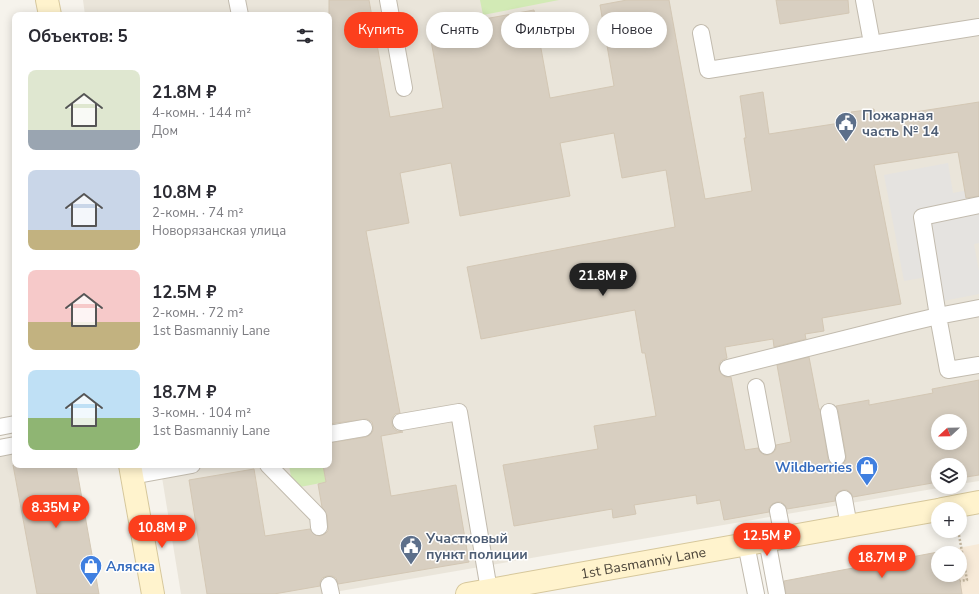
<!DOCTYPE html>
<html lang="ru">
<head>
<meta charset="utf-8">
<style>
  body { margin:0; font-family:"Nunito Sans",sans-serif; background:#f7f7f7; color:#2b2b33; height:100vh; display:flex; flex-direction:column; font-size:15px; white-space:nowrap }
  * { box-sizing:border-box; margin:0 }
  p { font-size:13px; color:#7c7c81 }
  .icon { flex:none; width:22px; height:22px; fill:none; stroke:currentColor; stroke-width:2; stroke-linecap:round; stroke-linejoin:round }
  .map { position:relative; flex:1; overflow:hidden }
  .drawer { position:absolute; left:12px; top:12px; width:320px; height:456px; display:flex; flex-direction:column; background:#fff; border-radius:8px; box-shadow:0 2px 10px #0003 }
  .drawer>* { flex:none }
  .banner { position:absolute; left:344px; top:12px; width:380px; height:36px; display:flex; gap:8px }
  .needle { width:26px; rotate:248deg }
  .fabs { position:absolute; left:931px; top:414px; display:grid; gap:8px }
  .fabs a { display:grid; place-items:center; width:36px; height:36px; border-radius:50%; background:#fff; box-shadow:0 2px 10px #0003; font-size:20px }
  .price { position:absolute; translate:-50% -34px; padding:0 9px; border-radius:14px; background:#fc3f1d; color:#fff; font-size:13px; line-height:26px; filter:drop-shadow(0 1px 2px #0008) }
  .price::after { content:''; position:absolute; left:50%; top:24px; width:12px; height:9px; margin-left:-6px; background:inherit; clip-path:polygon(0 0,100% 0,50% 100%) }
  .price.selected { background:#222; color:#fff }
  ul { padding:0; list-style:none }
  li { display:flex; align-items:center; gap:12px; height:100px; padding:0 16px }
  li span { display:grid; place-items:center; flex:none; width:112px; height:80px; border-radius:8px; color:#555 }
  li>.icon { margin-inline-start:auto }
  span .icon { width:48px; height:48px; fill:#fffc; stroke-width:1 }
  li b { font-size:17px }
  h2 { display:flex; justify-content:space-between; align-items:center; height:48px; padding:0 16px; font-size:17px }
  .chip { padding:0 14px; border-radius:18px; background:#fff; box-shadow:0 2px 10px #0003; font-size:14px; line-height:36px }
  .chip.selected { background:#fc3f1d; color:#fff }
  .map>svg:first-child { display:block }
  .residential { fill:#eae5da; fill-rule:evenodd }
  .commercial { fill:#f7ead8; fill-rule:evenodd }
  .green { fill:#d2eab5 }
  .parking { fill:#e5e3e0 }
  .building { fill:#d8cfc1; stroke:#d3c7b4; fill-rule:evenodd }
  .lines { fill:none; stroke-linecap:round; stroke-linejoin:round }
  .lane-casing { stroke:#c2bbae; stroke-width:18 }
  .secondary-casing { stroke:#d6c79b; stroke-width:24 }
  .path { stroke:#c4b79f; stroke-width:2.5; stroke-dasharray:2 2; stroke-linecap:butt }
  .lane { stroke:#fff; stroke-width:16 }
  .secondary { stroke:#fff3cd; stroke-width:22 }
  .labels { text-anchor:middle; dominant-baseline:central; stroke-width:3; stroke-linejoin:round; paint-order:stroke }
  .service-label { font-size:14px; font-weight:bold; fill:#4e5e75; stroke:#fff; text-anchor:start }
  .shop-label { font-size:14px; font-weight:bold; fill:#366cbe; stroke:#fff; text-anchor:end }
  .street-label { font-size:14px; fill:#4b4439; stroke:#fff }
</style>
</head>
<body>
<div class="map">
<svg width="979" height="594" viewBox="0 0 979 594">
  <rect width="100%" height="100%" fill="#f6f3ec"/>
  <path class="residential" d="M83 0H979V481L960 484V465H938V487H944L323 594H181L160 465H329V15H85ZM938 421H960V443H938Z
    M15 437V465L99 594H0V439Z"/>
  <path class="commercial" d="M979 544V594H768L767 585ZM938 553H960V575H938Z"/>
  <path class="green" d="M480 0H559L483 15Z
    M289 465H323L326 482 300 487 292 483Z"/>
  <path class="parking" d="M948 163 953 193 979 188V243L974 244 979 271V294L943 301 938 275 904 281 884 175Z"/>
  <path class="building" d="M329 0H369L390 117 443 108 429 29 534 10 550 98 614 86 600 5 627 0H669L705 199 752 191 744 138H746L740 96 763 92 769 134 853 121 851 112 874 109 876 118 979 102V196L966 198 958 152 874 165 901 304 822 318 824 331 805 334 806 339 774 347 773 339 725 347 727 358 721 361 719 365V370L721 374 725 377H731L745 450 758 448 760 452 764 455H768L773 453 776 449V445L791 442 777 365 809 357 819 409H820L828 459 830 463 834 466H838L843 464 846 460V456L838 410 836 406 869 400V405L933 393 932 389 979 380V475L960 478V465H938V482L853 497 851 493 847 490H843L838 492 835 496V501L787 509 785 505 781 502H777L772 504 769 508V512L724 520 720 500 697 504 696 495 634 505 636 514 613 518 612 509 514 526 503 465 598 449 594 426 656 416 645 353H642L635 310 481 339 467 267 675 227 666 170 622 178 614 133 560 143 570 196 460 216 451 163 400 173 409 223 366 231 400 413 395 414 392 418V424L393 428 397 431 403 432 381 436 391 496 456 485 469 562 338 584 336 578 332 576H327L322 578 320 582V586L274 594H207L189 480 254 469 265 536 310 529 315 535 320 536 325 534 328 531V527L327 515 322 507 318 484 326 482 323 465H329V443L366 437 370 435 373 431V426L372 422 367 419 329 424ZM938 421H960V443H938Z
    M776 0H848L849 13 780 24Z
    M13 465H76L99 594H37Z
    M954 549V553H938V575H959L962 594H786L784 581Z"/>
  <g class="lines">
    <g class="lane-casing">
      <path id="lane" d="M237 0 240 15
        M388 0 404 88
        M864 0 872 43
        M701 33 708 70 979 27
        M979 205 922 217 938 316 979 308
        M728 368 904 324 938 316 948 370 979 365
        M756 387 767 446
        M829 412 837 457
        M401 422 459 412 489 590
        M0 427 15 424
        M329 434 364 428
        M0 448 15 445
        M268 465 318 516 319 527
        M132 476 192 465
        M844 499 849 526
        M778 511 783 537
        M767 540 777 594
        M746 544 756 594
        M329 585 331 594"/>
    </g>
    <g class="secondary-casing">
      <g id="secondary">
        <path d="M47 0 50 15"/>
        <path d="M130 465 153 594"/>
        <path d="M942 509 979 502"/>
        <path id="s1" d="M467 594 938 510"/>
      </g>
    </g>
    <path class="path" d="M959 535 967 580 960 581"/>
    <use href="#lane" class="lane"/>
    <use href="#secondary" class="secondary"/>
  </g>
  <defs>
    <g id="civic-pin" transform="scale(1.15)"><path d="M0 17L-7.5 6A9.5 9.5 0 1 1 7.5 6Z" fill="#5c6f8a" stroke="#fff"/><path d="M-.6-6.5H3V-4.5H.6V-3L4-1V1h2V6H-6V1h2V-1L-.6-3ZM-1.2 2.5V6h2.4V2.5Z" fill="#fff"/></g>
    <g id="shop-pin" transform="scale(1.15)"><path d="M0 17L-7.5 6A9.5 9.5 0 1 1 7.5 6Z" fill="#3f7fe0" stroke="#fff"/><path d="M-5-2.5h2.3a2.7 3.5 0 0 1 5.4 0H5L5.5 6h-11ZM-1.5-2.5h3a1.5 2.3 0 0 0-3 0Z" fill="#fff"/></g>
  </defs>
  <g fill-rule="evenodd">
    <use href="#civic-pin" x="846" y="123"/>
    <use href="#shop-pin" x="867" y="467"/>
    <use href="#civic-pin" x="411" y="546"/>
    <use href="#shop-pin" x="91" y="566"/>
  </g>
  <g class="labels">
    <g class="service-label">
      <text x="862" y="115">Пожарная<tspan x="862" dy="16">часть № 14</tspan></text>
      <text x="426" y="538">Участковый<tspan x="426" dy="16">пункт полиции</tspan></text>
    </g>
    <g class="shop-label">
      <text x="852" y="467">Wildberries</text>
      <text x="106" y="566" text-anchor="start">Аляска</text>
    </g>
    <g class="street-label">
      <text stroke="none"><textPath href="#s1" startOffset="179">1st Basmanniy Lane</textPath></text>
    </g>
  </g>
</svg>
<div class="fabs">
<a><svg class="needle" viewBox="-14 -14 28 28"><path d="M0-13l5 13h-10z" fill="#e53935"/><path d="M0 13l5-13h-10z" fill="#7c7c81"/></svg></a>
<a><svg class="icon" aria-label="layers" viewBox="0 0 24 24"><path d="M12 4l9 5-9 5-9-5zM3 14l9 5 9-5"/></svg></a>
<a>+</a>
<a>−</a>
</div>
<b class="price selected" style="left:603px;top:297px">21.8M ₽</b>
<b class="price" style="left:56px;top:529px">8.35M ₽</b>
<b class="price" style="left:162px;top:549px">10.8M ₽</b>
<b class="price" style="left:767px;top:557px">12.5M ₽</b>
<b class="price" style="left:882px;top:579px">18.7M ₽</b>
<div class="banner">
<a class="chip selected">Купить</a>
<a class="chip">Снять</a>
<a class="chip">Фильтры</a>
<a class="chip">Новое</a>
</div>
<section class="drawer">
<h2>Объектов: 5<svg class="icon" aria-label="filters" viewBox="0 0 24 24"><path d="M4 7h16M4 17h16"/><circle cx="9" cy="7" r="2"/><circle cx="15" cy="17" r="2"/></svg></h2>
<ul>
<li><span style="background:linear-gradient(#dfe7d0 75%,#9aa5b1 0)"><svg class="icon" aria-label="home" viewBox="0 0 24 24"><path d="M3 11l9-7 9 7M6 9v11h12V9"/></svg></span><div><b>21.8M ₽</b><p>4-комн. · 144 m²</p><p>Дом</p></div></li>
<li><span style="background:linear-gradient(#c9d6e8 75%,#c2b280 0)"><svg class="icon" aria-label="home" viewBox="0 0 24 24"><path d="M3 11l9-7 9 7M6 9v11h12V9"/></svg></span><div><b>10.8M ₽</b><p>2-комн. · 74 m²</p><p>Новорязанская улица</p></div></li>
<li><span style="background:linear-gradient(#f6c9c9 65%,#c2b280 0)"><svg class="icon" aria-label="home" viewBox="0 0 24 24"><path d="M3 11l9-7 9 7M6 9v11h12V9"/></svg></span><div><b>12.5M ₽</b><p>2-комн. · 72 m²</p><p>1st Basmanniy Lane</p></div></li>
<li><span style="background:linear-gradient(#bfe0f5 60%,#8fb573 0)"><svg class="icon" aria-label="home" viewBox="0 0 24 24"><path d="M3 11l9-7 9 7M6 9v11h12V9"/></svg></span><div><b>18.7M ₽</b><p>3-комн. · 104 m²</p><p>1st Basmanniy Lane</p></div></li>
</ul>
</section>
</div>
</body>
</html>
